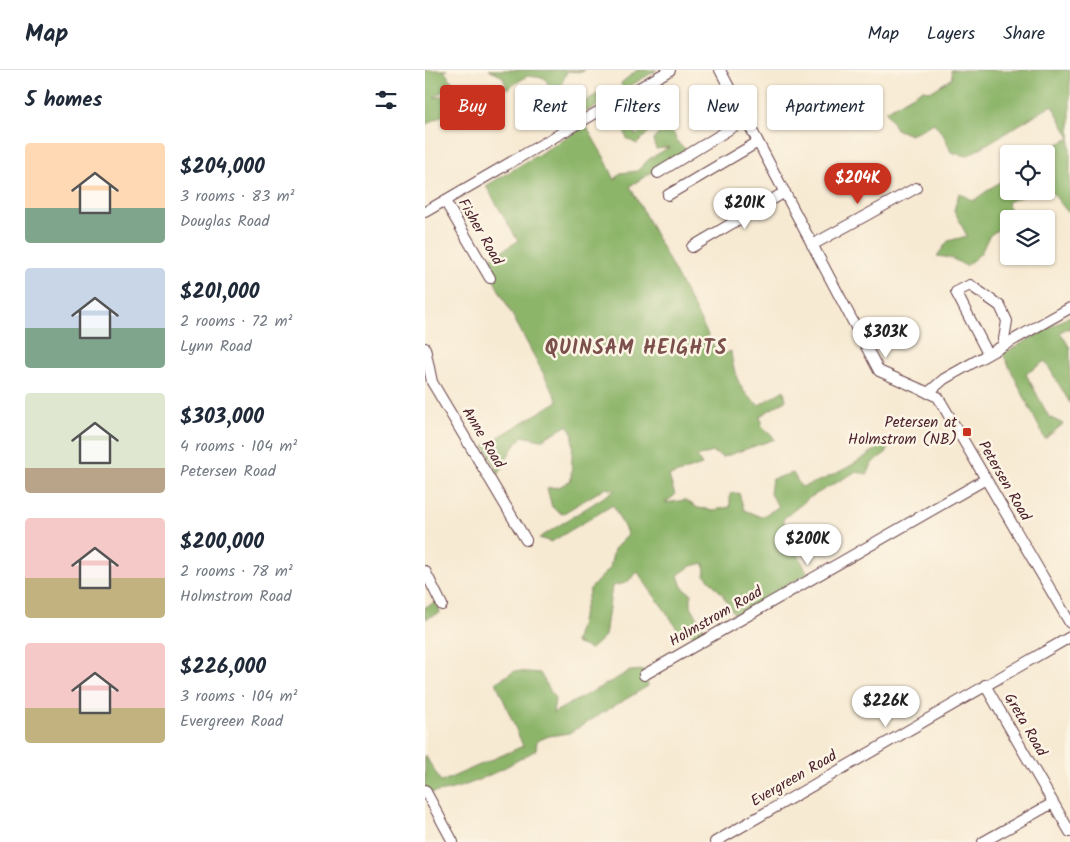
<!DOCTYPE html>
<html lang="en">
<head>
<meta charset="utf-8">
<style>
  body { margin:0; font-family:Kalam,sans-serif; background:#f6f6f7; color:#1f2937; height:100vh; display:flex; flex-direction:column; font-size:19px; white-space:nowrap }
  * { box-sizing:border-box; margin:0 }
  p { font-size:16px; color:#747a83 }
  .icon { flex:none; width:28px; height:28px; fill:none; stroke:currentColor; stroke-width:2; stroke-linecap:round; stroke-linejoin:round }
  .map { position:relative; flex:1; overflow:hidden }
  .panel { display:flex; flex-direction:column; background:#fff; width:425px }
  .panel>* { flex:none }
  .banner { position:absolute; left:15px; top:15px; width:475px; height:45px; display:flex; gap:10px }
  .buttons { position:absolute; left:575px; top:75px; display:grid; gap:10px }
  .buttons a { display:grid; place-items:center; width:55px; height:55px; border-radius:5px; background:#fff; box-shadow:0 1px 4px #0004; font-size:25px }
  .price { position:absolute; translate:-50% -42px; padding:0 11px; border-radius:18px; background:#fff; color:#222; font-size:16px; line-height:32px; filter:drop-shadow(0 1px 2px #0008) }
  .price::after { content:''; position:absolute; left:50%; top:30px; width:15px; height:11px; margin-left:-8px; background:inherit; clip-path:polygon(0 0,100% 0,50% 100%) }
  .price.selected { background:#c8321e; color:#fff }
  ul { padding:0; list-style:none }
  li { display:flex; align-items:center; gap:15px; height:125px; padding:0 25px }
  li span { display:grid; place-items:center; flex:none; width:140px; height:100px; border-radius:5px; color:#555 }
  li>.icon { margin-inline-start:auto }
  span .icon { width:60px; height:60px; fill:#fffc; stroke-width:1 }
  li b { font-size:21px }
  h2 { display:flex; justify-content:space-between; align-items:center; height:60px; padding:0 25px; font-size:21px }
  .chip { padding:0 18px; border-radius:5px; background:#fff; box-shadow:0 1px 4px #0004; font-size:18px; line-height:45px }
  .chip.selected { background:#c8321e; color:#fff }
  header { display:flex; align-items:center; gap:30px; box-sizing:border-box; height:70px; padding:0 25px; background:#fff; border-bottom:1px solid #e0e1e3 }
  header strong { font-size:24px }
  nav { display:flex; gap:28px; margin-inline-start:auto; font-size:18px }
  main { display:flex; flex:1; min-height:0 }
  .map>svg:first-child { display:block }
  .forest { fill:#8db56b; stroke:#6c6a4b }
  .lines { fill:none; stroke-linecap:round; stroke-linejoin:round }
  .minor-casing { stroke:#643d44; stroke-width:12 }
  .minor { stroke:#fff; stroke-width:10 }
  .poi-dot { fill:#c8321e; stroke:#fcf5e5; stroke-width:2 }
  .labels { text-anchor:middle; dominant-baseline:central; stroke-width:5; stroke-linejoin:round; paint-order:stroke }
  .street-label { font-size:15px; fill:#4a1f2b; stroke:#fcf5e5 }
  .poi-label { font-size:15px; fill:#4a1f2b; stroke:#fcf5e5; text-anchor:end }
  .district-label { font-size:20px; font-weight:bold; letter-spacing:1px; fill:#7b4f4b; stroke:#fcf5e5 }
</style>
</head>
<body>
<header>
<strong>Map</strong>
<nav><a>Map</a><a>Layers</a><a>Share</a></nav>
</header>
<main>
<section class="panel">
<h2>5 homes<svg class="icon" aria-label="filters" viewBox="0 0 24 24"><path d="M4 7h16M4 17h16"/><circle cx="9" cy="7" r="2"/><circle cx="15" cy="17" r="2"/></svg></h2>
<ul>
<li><span style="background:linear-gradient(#ffd9b3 65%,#7fa58c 0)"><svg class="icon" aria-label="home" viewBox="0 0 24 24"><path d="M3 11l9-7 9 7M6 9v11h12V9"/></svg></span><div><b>$204,000</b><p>3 rooms · 83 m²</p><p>Douglas Road</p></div></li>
<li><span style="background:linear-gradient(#c9d6e8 60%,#7fa58c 0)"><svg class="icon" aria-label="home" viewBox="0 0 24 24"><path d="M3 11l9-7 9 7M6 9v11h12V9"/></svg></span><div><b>$201,000</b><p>2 rooms · 72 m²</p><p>Lynn Road</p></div></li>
<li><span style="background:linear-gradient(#dfe7d0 75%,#b9a48a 0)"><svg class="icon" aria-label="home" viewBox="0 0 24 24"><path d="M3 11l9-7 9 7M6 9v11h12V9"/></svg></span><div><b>$303,000</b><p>4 rooms · 104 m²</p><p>Petersen Road</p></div></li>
<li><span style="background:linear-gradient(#f6c9c9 60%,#c2b280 0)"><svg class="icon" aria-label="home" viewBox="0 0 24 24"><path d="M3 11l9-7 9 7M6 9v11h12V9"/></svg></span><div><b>$200,000</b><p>2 rooms · 78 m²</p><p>Holmstrom Road</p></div></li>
<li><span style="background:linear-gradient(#f6c9c9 65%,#c2b280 0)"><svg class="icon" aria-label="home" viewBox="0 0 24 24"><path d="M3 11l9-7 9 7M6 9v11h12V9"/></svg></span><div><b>$226,000</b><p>3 rooms · 104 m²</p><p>Evergreen Road</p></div></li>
</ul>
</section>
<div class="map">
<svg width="645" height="772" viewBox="0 0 645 772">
  <rect width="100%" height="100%" fill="#fcf5e5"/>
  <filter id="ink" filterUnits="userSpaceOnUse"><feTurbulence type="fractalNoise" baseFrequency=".02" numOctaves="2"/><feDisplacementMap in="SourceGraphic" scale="10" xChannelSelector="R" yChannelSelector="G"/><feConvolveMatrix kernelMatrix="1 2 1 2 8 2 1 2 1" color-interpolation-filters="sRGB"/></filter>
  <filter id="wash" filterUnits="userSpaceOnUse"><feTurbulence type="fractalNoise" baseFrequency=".0096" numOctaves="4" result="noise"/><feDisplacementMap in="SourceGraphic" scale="20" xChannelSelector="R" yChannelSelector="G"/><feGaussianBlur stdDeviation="1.12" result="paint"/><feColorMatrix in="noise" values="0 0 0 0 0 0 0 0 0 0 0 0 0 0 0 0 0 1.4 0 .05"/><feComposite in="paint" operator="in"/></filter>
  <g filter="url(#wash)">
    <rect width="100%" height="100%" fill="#f7ead3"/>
    <path class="forest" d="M0 0H22L19 1 28 13 9 28 53 17 57 24 0 55Z
      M64 0H160L157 2 142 1 137 13 141 28 153 36 175 22 184 29 145 51 134 37 120 8 102 6 82 19 78 7Z
      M212 0H232L198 20 196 13Z
      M526 0H645V68L627 35 542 86 526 82 519 66 509 53 485 65 471 59 461 41 497 20 507 21 527 8Z
      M228 18 238 35 248 28 249 40 241 49 254 74 262 80 205 116 294 286 306 281C308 302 315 324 334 335L359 320 361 330 335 346 337 357 350 369 298 387 287 382 272 387 277 395 244 406 250 425 240 433 260 430 273 438 289 440 305 437V424L314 423 319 440 336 447 354 437 345 424 347 409 368 403 376 417C408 408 436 391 462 371V382L447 393 443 404 430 402 384 428 358 449 368 475 383 504 310 545 297 524 280 505 279 493 266 496 253 505 257 517 266 524V536L281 562 271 570 266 562 256 566C244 542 226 524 213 502L201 513 187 516 180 566 166 579 150 573 165 519 185 498 189 479 203 465 188 435 126 472 114 468 190 420 180 418 137 444 127 437 122 418 134 417 146 410 148 365 143 355 116 370 97 366 85 382 74 404 59 376 133 331 59 192 93 171 61 116 161 56 179 87 190 110 195 103 212 101 224 89 245 77 231 79 228 70 237 60 231 55 212 74 202 69 197 52 206 47 211 66 225 53 224 29 208 35 198 43 188 40Z
      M645 68V145L621 115V84H613Z
      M584 105V121H611L582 132 587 149H584V152L564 166 556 183 541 196 526 188 512 186 523 171 542 166 529 140 534 123 548 131Z
      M645 246V261L643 258 635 262 645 278V333L620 291 601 304 624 347 638 354 620 369 578 284Z
      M12 532 15 543 0 549V537Z
      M219 600 223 616 144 663 124 666 112 671 111 680C77 699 45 719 5 723L0 717V685L16 712 98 676 71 612 90 601 115 603 130 629 128 643 205 601Z"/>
  </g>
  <g filter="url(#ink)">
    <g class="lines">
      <g class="minor-casing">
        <path id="minor" d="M295 0 454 301 513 327 645 553
          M233 103 321 49
          M243 125 333 72
          M20 131 65 208
          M0 142 245 0
          M387 175 491 118
          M267 177 360 122
          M0 278 7 312 101 470
          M563 284 531 222 545 215 575 236 582 251 578 275
          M503 323 519 309 645 238
          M0 501 17 535
          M219 605 561 409
          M560 615 645 762
          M0 720 28 772
          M290 772 645 567
          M558 772 628 733"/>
      </g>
      <use href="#minor" class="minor"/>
    </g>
  </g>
  <rect class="poi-dot" x="537" y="357" width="10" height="10" rx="2.5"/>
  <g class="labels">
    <g class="street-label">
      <text transform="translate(55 162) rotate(60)">Fisher Road</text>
      <text transform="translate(58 368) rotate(59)">Anne Road</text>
      <text transform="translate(579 411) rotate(60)">Petersen Road</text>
      <text transform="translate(291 547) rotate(-30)">Holmstrom Road</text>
      <text transform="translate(600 655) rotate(60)">Greta Road</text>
      <text transform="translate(369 709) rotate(-30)">Evergreen Road</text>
    </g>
    <g class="poi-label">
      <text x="532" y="353">Petersen at<tspan x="532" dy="17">Holmstrom (NB)</tspan></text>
    </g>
    <g class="district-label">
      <text x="211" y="279">QUINSAM HEIGHTS</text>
    </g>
  </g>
</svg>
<div class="buttons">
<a><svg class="icon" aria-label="locate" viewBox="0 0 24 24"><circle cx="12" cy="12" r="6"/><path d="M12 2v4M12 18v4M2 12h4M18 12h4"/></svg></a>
<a><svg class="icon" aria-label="layers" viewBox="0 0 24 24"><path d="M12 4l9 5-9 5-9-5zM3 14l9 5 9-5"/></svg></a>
</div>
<b class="price selected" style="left:433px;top:135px">$204K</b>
<b class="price" style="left:320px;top:160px">$201K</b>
<b class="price" style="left:461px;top:289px">$303K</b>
<b class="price" style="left:383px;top:496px">$200K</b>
<b class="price" style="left:461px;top:658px">$226K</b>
<div class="banner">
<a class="chip selected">Buy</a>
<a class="chip">Rent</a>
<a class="chip">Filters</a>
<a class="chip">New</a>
<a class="chip">Apartment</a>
</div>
</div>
</main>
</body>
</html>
